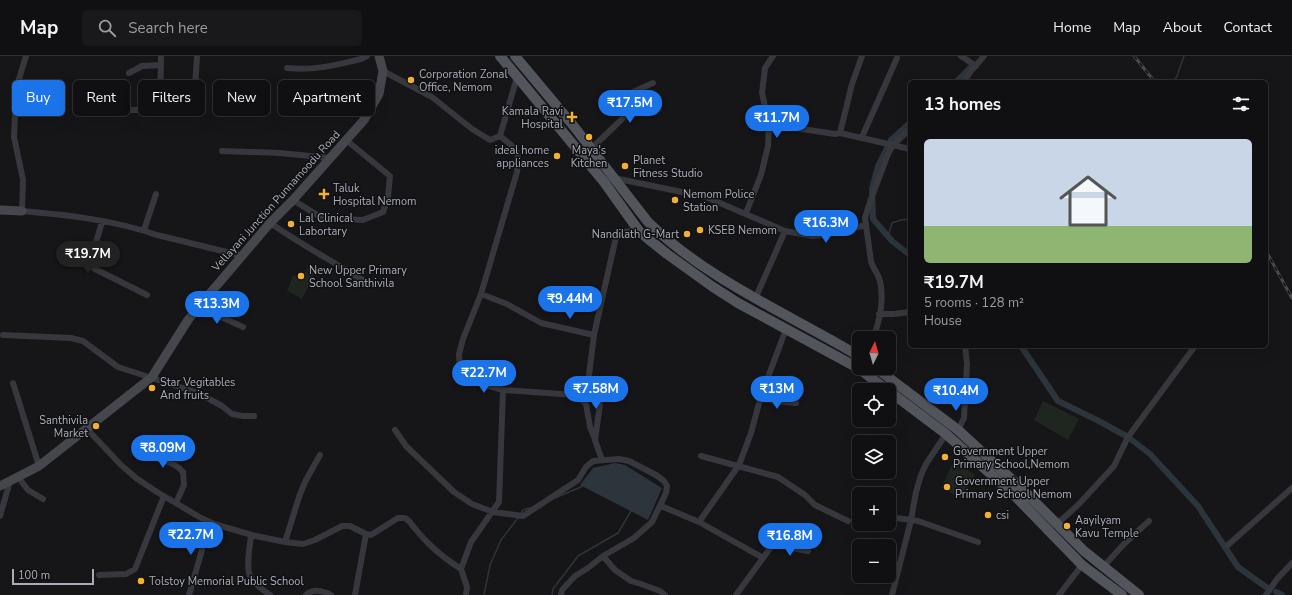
<!DOCTYPE html>
<html lang="en">
<head>
<meta charset="utf-8">
<style>
  body { margin:0; font-family:"Nunito Sans",sans-serif; background:#19191b; color:#f1f3f6; height:100vh; display:flex; flex-direction:column; font-size:15px; white-space:nowrap }
  * { box-sizing:border-box; margin:0 }
  p { font-size:13px; color:#9c9d9f }
  .icon { flex:none; width:22px; height:22px; fill:none; stroke:currentColor; stroke-width:2; stroke-linecap:round; stroke-linejoin:round }
  .map { position:relative; flex:1; overflow:hidden }
  .sheet { position:absolute; left:908px; top:24px; width:360px; height:268px; display:flex; flex-direction:column; background:#101012; border-radius:6px; box-shadow:0 4px 16px #0002,0 0 0 1px #303032 }
  .sheet>* { flex:none }
  .hud { position:absolute; left:12px; top:24px; width:380px; height:36px; display:flex; gap:8px }
  .needle { width:26px; rotate:5deg }
  .controls { position:absolute; left:852px; top:275px; display:grid; gap:8px }
  .controls a { display:grid; place-items:center; width:44px; height:44px; border-radius:6px; background:#101012; box-shadow:0 4px 16px #0002,0 0 0 1px #303032; font-size:20px }
  .scale { position:absolute; left:12px; bottom:10px; width:82px; box-sizing:border-box; padding-left:4px; border:2px solid #a8adb8; border-top:0; font-size:11px; line-height:14px; white-space:nowrap; color:#a8adb8; -webkit-text-stroke:3px #111113; paint-order:stroke }
  .price { position:absolute; translate:-50% -34px; padding:0 9px; border-radius:14px; background:#1a73e8; color:#fff; font-size:13px; line-height:26px; filter:drop-shadow(0 1px 2px #0008) }
  .price::after { content:''; position:absolute; left:50%; top:24px; width:12px; height:9px; margin-left:-6px; background:inherit; clip-path:polygon(0 0,100% 0,50% 100%) }
  .price.on { background:#222; color:#fff }
  ul { padding:0; list-style:none }
  li { display:grid; align-content:center; gap:8px; height:212px; padding:0 16px }
  li span { display:grid; place-items:center; height:124px; border-radius:6px; color:#555 }
  li>.icon { margin-inline-start:auto }
  span .icon { width:72px; height:72px; fill:#fffc; stroke-width:1 }
  li b { font-size:17px }
  h2 { display:flex; justify-content:space-between; align-items:center; height:48px; padding:0 16px; font-size:17px }
  .chip { padding:0 14px; border-radius:6px; background:#101012; box-shadow:0 4px 16px #0002,0 0 0 1px #303032; font-size:14px; line-height:36px }
  .chip.on { background:#1a73e8; color:#fff }
  header { display:flex; align-items:center; gap:24px; box-sizing:border-box; height:56px; padding:0 20px; background:#101012; border-bottom:1px solid #303032 }
  header strong { font-size:19px }
  nav { display:flex; gap:22px; margin-inline-start:auto; font-size:14px }
  .search { width:280px; height:36px; background:#19191b; display:flex; align-items:center; gap:10px; box-sizing:border-box; padding:0 14px; border-radius:6px; color:#9c9d9f; font-size:15px }
  .map>svg:first-child { display:block }
  .green { fill:#1e261f }
  .water { fill:#2c353c }
  .lines { fill:none; stroke-linecap:round; stroke-linejoin:round }
  .stream { stroke:#2c353c; stroke-width:1.5 }
  .canal { stroke:#2c353c; stroke-width:6 }
  .street { stroke:#37383d; stroke-width:6 }
  .secondary { stroke:#45474d; stroke-width:9 }
  .primary { stroke:#53555c; stroke-width:10 }
  .rail-casing { stroke:#4a4c52; stroke-width:3 }
  .rail { stroke:#111113; stroke-width:1.5; stroke-dasharray:4.5; stroke-linecap:butt }
  .poi-dot { fill:#f2b134; stroke:#111113; stroke-width:1.5 }
  .labels { text-anchor:middle; dominant-baseline:central; stroke-width:3; stroke-linejoin:round; paint-order:stroke }
  .poi-label { font-size:11px; fill:#a8adb8; stroke:#111113; text-anchor:start }
  .street-label { font-size:11px; fill:#a8adb8; stroke:#111113 }
</style>
</head>
<body>
<header>
<strong>Map</strong>
<div class="search"><svg class="icon" aria-label="search" viewBox="0 0 24 24"><circle cx="10" cy="10" r="6"/><path d="M15 15l6 6"/></svg>Search here</div>
<nav><a>Home</a><a>Map</a><a>About</a><a>Contact</a></nav>
</header>
<div class="map">
<svg width="1292" height="539" viewBox="0 0 1292 539">
  <rect width="100%" height="100%" fill="#161618"/>
  <path class="green" d="M232 27 240 28 238 50 230 49Z
    M309 209 317 213 302 243 287 235 293 219 302 223Z
    M1043 345 1079 363 1068 384 1034 364Z
    M954 405 975 419 961 442 941 432Z"/>
  <path class="water" d="M615 407 625 409 662 432 648 464 580 429 593 412Z"/>
  <g class="lines">
    <path class="stream" d="M1173 26 1177 20 1184 0
      M888 180 892 167 901 164 910 163
      M555 442 583 430
      M521 457 523 454 529 452
      M484 539 490 509 501 484 518 462
      M552 539 553 533 578 500 618 477 631 455"/>
    <path class="canal" d="M956 26 971 11
      M891 84 910 67
      M887 92 878 110 872 133 873 163 892 185 910 199
      M1021 290 1058 345 1097 364 1128 381 1150 398 1198 450 1238 511 1266 531
      M1276 536 1282 539"/>
    <path class="street" d="M26 0 16 33 14 81 23 124 22 155C67 159 114 164 157 179L243 200
      M961 0 976 10
      M287 12C313 15 336 9 361 3L367 0
      M383 15 432 41 472 73 490 84 500 80 517 21
      M129 17 142 10 161 9
      M964 26 971 15 984 0
      M195 31 197 0
      M105 54H145L160 52 161 0
      M769 68 835 78 840 77 910 93
      M840 77 852 28 862 0
      M500 80C517 94 520 93 517 116L481 238 463 283 459 298 460 312 464 319 472 325 503 334 575 339C583 337 585 335 588 327L594 279 616 181 617 176 639 175
      M862 81 897 2
      M591 93 622 63 627 55 633 36 653 27
      M222 95 280 97 330 102
      M614 122 706 141 785 175 813 180 829 178 866 169
      M293 144 322 162 363 164 383 156 388 141 390 120 346 84
      M746 157 761 119 768 90 769 68 762 37 765 12 773 0
      M102 166 89 210 147 239
      M270 167C288 179 307 191 326 202 340 210 353 219 367 226
      M144 174 156 138
      M481 238 507 248 541 267 594 279
      M755 243 785 175
      M201 248 221 261 243 271
      M879 258H894L910 256
      M3 279 71 282 83 285 118 311 198 337 222 350 232 358 243 360H254
      M873 282C880 265 885 240 879 222 877 216 872 211 871 205L865 162 870 146 888 98 893 89 910 73
      M13 327 39 410
      M575 339 586 348 590 371 595 383
      M761 340 775 345 796 347
      M600 348 595 384 602 404
      M87 373 121 409 136 422 157 436 201 462 214 468 256 480 285 486 303 488 315 484 342 470H350L366 478 371 479 398 462H405L409 465C425 486 438 498 461 513
      M395 374 406 390 454 436 472 448 493 456 523 460 578 424 586 411 593 405 619 403 629 405 656 419 664 425 667 430 666 437 652 466 634 482 603 500 588 512 575 520 562 534 561 539
      M958 374 964 362 967 308 965 290
      M138 385C143 390 148 398 154 401 165 406 175 406 183 416L184 429 176 447
      M701 400 778 421 805 439 815 449 848 465
      M18 421 28 434 43 443
      M661 450 699 466 739 409 751 377 761 340 786 273
      M0 460 10 425
      M889 461 918 465 978 486
      M699 466 763 502
      M1057 468 1079 448 1114 410 1128 381 1195 290
      M251 479C250 490 245 513 251 522 255 529 263 534 270 539
      M285 486 300 438 306 424 320 399
      M1228 489 1292 432
      M603 500 615 514 631 525 641 528 660 535 665 539
      M1103 511 1124 488 1149 465
      M99 519 126 518 135 513 164 440
      M189 539 210 466
      M306 539C313 532 323 535 331 539
      M355 539 366 478
      M466 539 467 531 461 513 471 486 499 446 503 334
      M736 539 774 487 783 484 792 492 808 495
      M892 539 911 464 916 436 921 419 926 408 946 378
      M1059 539 1082 509
      M1266 539 1277 523 1292 507"/>
    <path class="secondary" d="M0 154 22 155
      M0 430 39 410 152 321 188 264 201 248 270 167 293 144 364 64 379 38 383 15 379 0"/>
    <path class="primary" d="M500 0 604 126 639 175 647 182 667 198 713 231 738 247 858 312 887 334
      M515 0 572 68 648 166C709 225 787 257 859 300
      M876 312 958 374 1020 431 1084 495 1139 539
      M889 335 946 378 1013 438 1082 509 1122 539"/>
    <g class="rail-casing">
      <path id="rail" d="M1134 0 1155 26
        M1266 195 1292 242"/>
    </g>
    <use href="#rail" class="rail"/>
  </g>
  <g class="poi-dot">
    <circle cx="411" cy="24" r="4"/>
    <path d="M570 55h4v4h4v4h-4v4h-4v-4h-4v-4h4z"/>
    <circle cx="589" cy="81" r="4"/>
    <circle cx="557" cy="100" r="4"/>
    <circle cx="625" cy="110" r="4"/>
    <path d="M322 132h4v4h4v4h-4v4h-4v-4h-4v-4h4z"/>
    <circle cx="675" cy="144" r="4"/>
    <circle cx="291" cy="168" r="4"/>
    <circle cx="700" cy="174" r="4"/>
    <circle cx="687" cy="178" r="4"/>
    <circle cx="301" cy="220" r="4"/>
    <circle cx="152" cy="332" r="4"/>
    <circle cx="96" cy="370" r="4"/>
    <circle cx="945" cy="401" r="4"/>
    <circle cx="947" cy="431" r="4"/>
    <circle cx="988" cy="459" r="4"/>
    <circle cx="1067" cy="470" r="4"/>
    <circle cx="141" cy="525" r="4"/>
  </g>
  <g class="labels">
    <g class="poi-label">
      <text x="419" y="18">Corporation Zonal<tspan x="419" dy="13">Office, Nemom</tspan></text>
      <text x="563" y="55" text-anchor="end">Kamala Ravi<tspan x="563" dy="13">Hospital</tspan></text>
      <text x="549" y="94" text-anchor="end">ideal home<tspan x="549" dy="13">appliances</tspan></text>
      <text x="589" y="94" text-anchor="middle">Maya's<tspan x="589" dy="13">Kitchen</tspan></text>
      <text x="633" y="104">Planet<tspan x="633" dy="13">Fitness Studio</tspan></text>
      <text x="333" y="132">Taluk<tspan x="333" dy="13">Hospital Nemom</tspan></text>
      <text x="683" y="138">Nemom Police<tspan x="683" dy="13">Station</tspan></text>
      <text x="299" y="162">Lal Clinical<tspan x="299" dy="13">Labortary</tspan></text>
      <text x="708" y="174">KSEB Nemom</text>
      <text x="679" y="178" text-anchor="end">Nandilath G-Mart</text>
      <text x="309" y="214">New Upper Primary<tspan x="309" dy="13">School Santhivila</tspan></text>
      <text x="160" y="326">Star Vegitables<tspan x="160" dy="13">And fruits</tspan></text>
      <text x="88" y="364" text-anchor="end">Santhivila<tspan x="88" dy="13">Market</tspan></text>
      <text x="953" y="395">Government Upper<tspan x="953" dy="13">Primary School,Nemom</tspan></text>
      <text x="955" y="425">Government Upper<tspan x="955" dy="13">Primary School Nemom</tspan></text>
      <text x="996" y="459">csi</text>
      <text x="1075" y="464">Aayilyam<tspan x="1075" dy="13">Kavu Temple</tspan></text>
      <text x="149" y="525">Tolstoy Memorial Public School</text>
    </g>
    <g class="street-label">
      <text transform="translate(276 145) rotate(-48)">Vellayani Junction Punnamoodu Road</text>
    </g>
  </g>
</svg>
<div class="controls">
<a><svg class="needle" viewBox="-14 -14 28 28"><path d="M0-13l5 13h-10z" fill="#e53935"/><path d="M0 13l5-13h-10z" fill="#9c9d9f"/></svg></a>
<a><svg class="icon" aria-label="locate" viewBox="0 0 24 24"><circle cx="12" cy="12" r="6"/><path d="M12 2v4M12 18v4M2 12h4M18 12h4"/></svg></a>
<a><svg class="icon" aria-label="layers" viewBox="0 0 24 24"><path d="M12 4l9 5-9 5-9-5zM3 14l9 5 9-5"/></svg></a>
<a>+</a>
<a>−</a>
</div>
<div class="scale">100 m</div>
<b class="price" style="left:630px;top:68px">₹17.5M</b>
<b class="price" style="left:777px;top:83px">₹11.7M</b>
<b class="price" style="left:826px;top:188px">₹16.3M</b>
<b class="price on" style="left:88px;top:219px">₹19.7M</b>
<b class="price" style="left:570px;top:264px">₹9.44M</b>
<b class="price" style="left:217px;top:269px">₹13.3M</b>
<b class="price" style="left:484px;top:338px">₹22.7M</b>
<b class="price" style="left:596px;top:354px">₹7.58M</b>
<b class="price" style="left:777px;top:354px">₹13M</b>
<b class="price" style="left:956px;top:356px">₹10.4M</b>
<b class="price" style="left:163px;top:413px">₹8.09M</b>
<b class="price" style="left:191px;top:500px">₹22.7M</b>
<b class="price" style="left:790px;top:501px">₹16.8M</b>
<div class="hud">
<a class="chip on">Buy</a>
<a class="chip">Rent</a>
<a class="chip">Filters</a>
<a class="chip">New</a>
<a class="chip">Apartment</a>
</div>
<section class="sheet">
<h2>13 homes<svg class="icon" aria-label="filters" viewBox="0 0 24 24"><path d="M4 7h16M4 17h16"/><circle cx="9" cy="7" r="2"/><circle cx="15" cy="17" r="2"/></svg></h2>
<ul>
<li><span style="background:linear-gradient(#c9d6e8 70%,#8fb573 0)"><svg class="icon" aria-label="home" viewBox="0 0 24 24"><path d="M3 11l9-7 9 7M6 9v11h12V9"/></svg></span><div><b>₹19.7M</b><p>5 rooms · 128 m²</p><p>House</p></div></li>
</ul>
</section>
</div>
</body>
</html>
